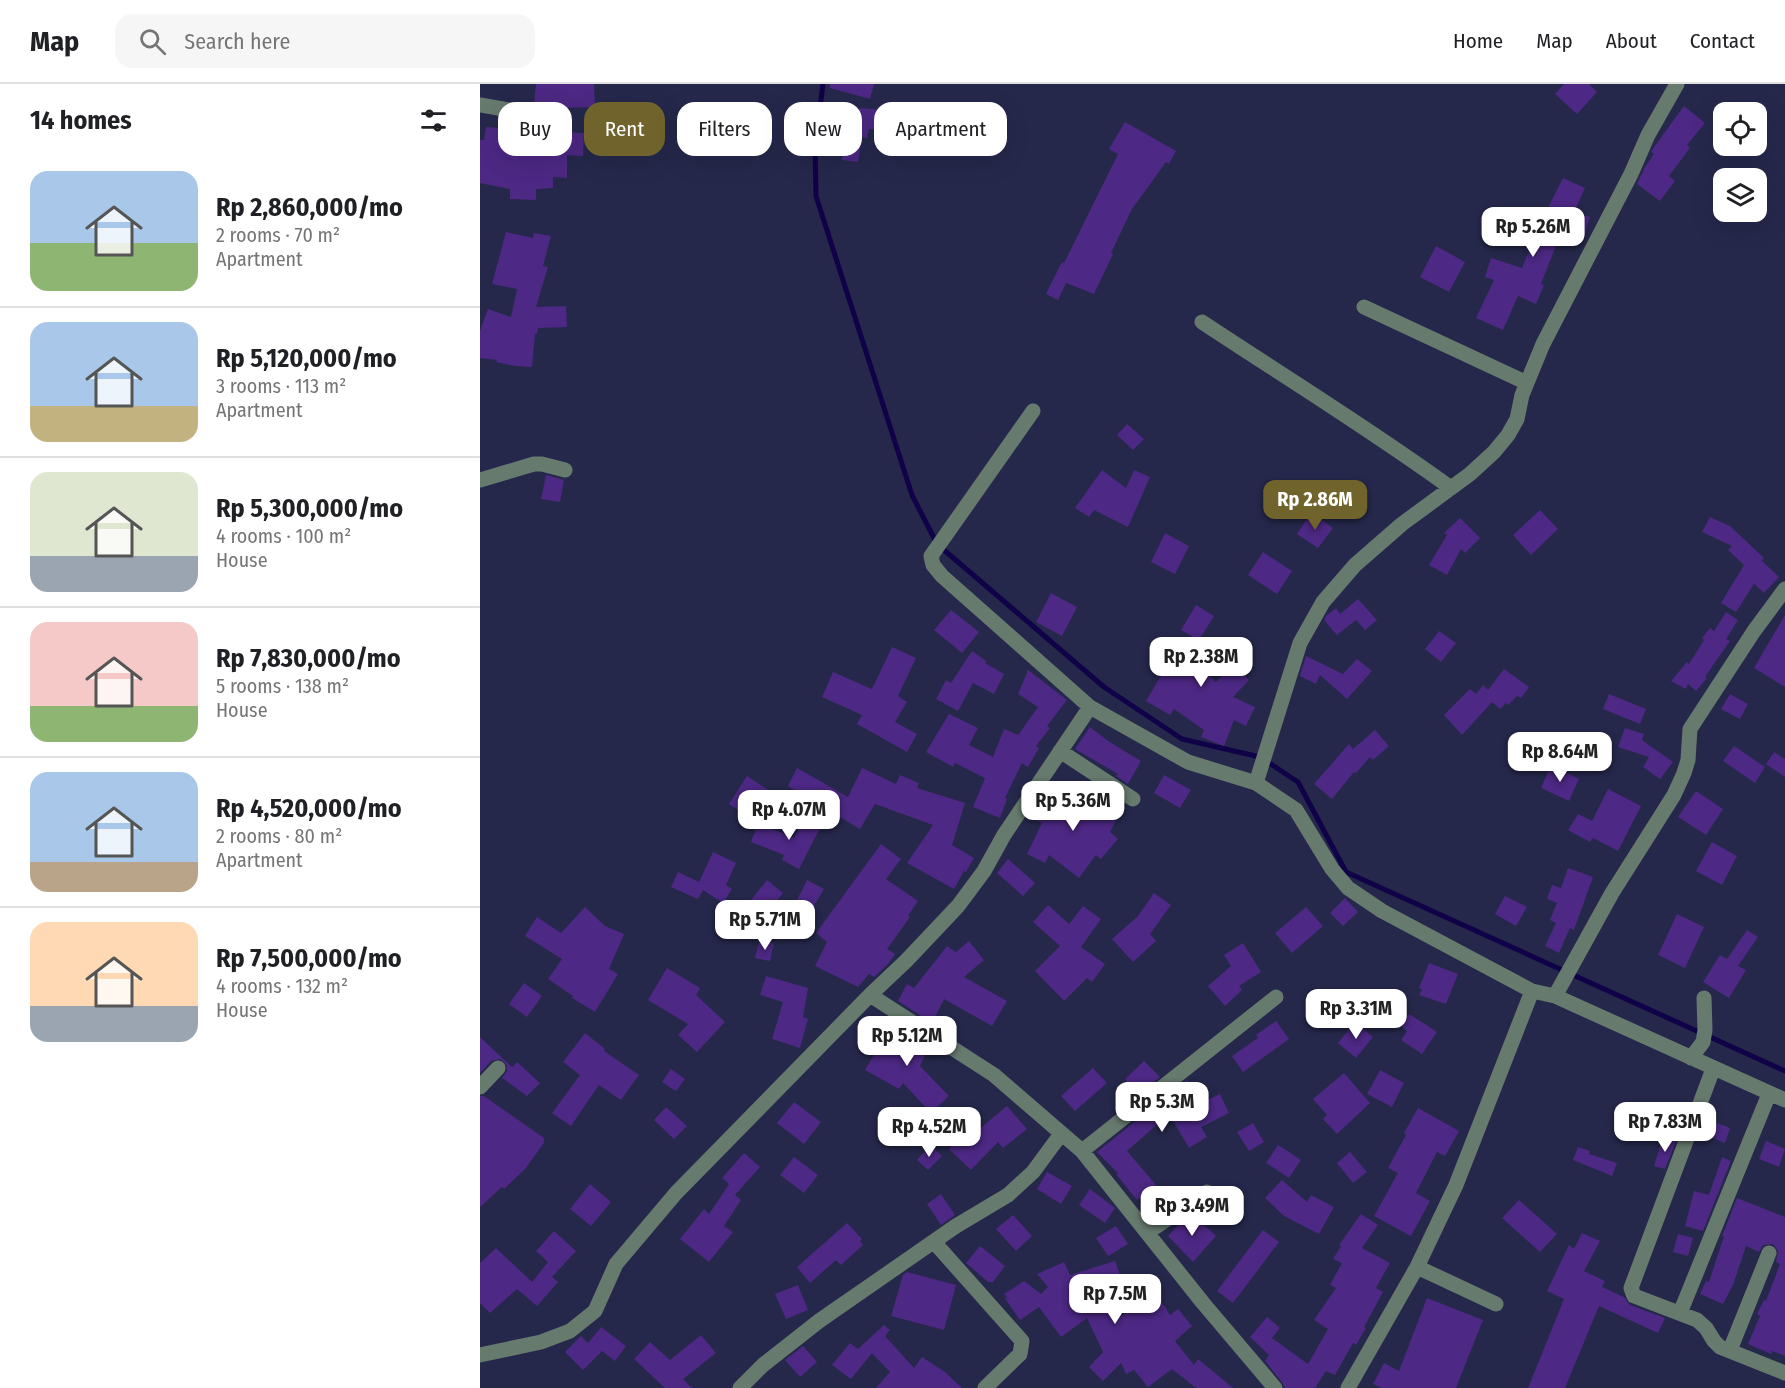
<!DOCTYPE html>
<html lang="en">
<head>
<meta charset="utf-8">
<style>
  body { margin:0; font-family:"Fira Sans Condensed",sans-serif; background:#f6f6f6; color:#202124; height:100vh; display:flex; flex-direction:column; font-size:22px; white-space:nowrap }
  * { box-sizing:border-box; margin:0 }
  p { font-size:20px; color:#757577 }
  .icon { flex:none; width:33px; height:33px; fill:none; stroke:currentColor; stroke-width:2; stroke-linecap:round; stroke-linejoin:round }
  .map { position:relative; flex:1; overflow:hidden }
  .panel { display:flex; flex-direction:column; background:#fff; width:480px }
  .panel>* { flex:none }
  .top-card { position:absolute; left:18px; top:18px; width:570px; height:54px; display:flex; gap:12px }
  .fabs { position:absolute; left:1233px; top:18px; display:grid; gap:12px }
  .fabs a { display:grid; place-items:center; width:54px; height:54px; border-radius:12px; background:#fff; box-shadow:0 6px 24px #0002; font-size:30px }
  .price { position:absolute; translate:-50% -51px; padding:0 14px; border-radius:12px; background:#fff; color:#222; font-size:20px; line-height:39px; filter:drop-shadow(0 2px 3px #0008) }
  .price::after { content:''; position:absolute; left:50%; top:36px; width:18px; height:14px; margin-left:-9px; background:inherit; clip-path:polygon(0 0,100% 0,50% 100%) }
  .price.current { background:#70642c; color:#fff }
  ul { padding:0; list-style:none }
  li { display:flex; align-items:center; gap:18px; height:150px; padding:0 30px }
  li+li { border-top:2px solid #e0e0e0 }
  li span { display:grid; place-items:center; flex:none; width:168px; height:120px; border-radius:18px; color:#555 }
  li>.icon { margin-inline-start:auto }
  span .icon { width:72px; height:72px; fill:#fffc; stroke-width:1 }
  li b { font-size:26px }
  h2 { display:flex; justify-content:space-between; align-items:center; height:72px; padding:0 30px; font-size:26px }
  .chip { padding:0 21px; border-radius:18px; background:#fff; box-shadow:0 6px 24px #0002; font-size:21px; line-height:54px }
  .chip.current { background:#70642c; color:#fff }
  header { display:flex; align-items:center; gap:36px; box-sizing:border-box; height:84px; padding:0 30px; background:#fff; border-bottom:2px solid #e0e0e0 }
  header strong { font-size:28px }
  nav { display:flex; gap:33px; margin-inline-start:auto; font-size:21px }
  .search { width:420px; height:54px; background:#f6f6f6; display:flex; align-items:center; gap:15px; box-sizing:border-box; padding:0 21px; border-radius:18px; color:#757577; font-size:22px }
  main { display:flex; flex:1; min-height:0 }
  .map>svg:first-child { display:block }
  .lines { fill:none; stroke-linecap:round; stroke-linejoin:round }
  .stream { stroke:#0f0248; stroke-width:5 }
  .building { fill:#4d2884 }
  .minor { stroke:#677a6e; stroke-width:15 }
</style>
</head>
<body>
<header>
<strong>Map</strong>
<div class="search"><svg class="icon" aria-label="search" viewBox="0 0 24 24"><circle cx="10" cy="10" r="6"/><path d="M15 15l6 6"/></svg>Search here</div>
<nav><a>Home</a><a>Map</a><a>About</a><a>Contact</a></nav>
</header>
<main>
<section class="panel">
<h2>14 homes<svg class="icon" aria-label="filters" viewBox="0 0 24 24"><path d="M4 7h16M4 17h16"/><circle cx="9" cy="7" r="2"/><circle cx="15" cy="17" r="2"/></svg></h2>
<ul>
<li><span style="background:linear-gradient(#a9c7e8 60%,#8fb573 0)"><svg class="icon" aria-label="home" viewBox="0 0 24 24"><path d="M3 11l9-7 9 7M6 9v11h12V9"/></svg></span><div><b>Rp 2,860,000/mo</b><p>2 rooms · 70 m²</p><p>Apartment</p></div></li>
<li><span style="background:linear-gradient(#a9c7e8 70%,#c2b280 0)"><svg class="icon" aria-label="home" viewBox="0 0 24 24"><path d="M3 11l9-7 9 7M6 9v11h12V9"/></svg></span><div><b>Rp 5,120,000/mo</b><p>3 rooms · 113 m²</p><p>Apartment</p></div></li>
<li><span style="background:linear-gradient(#dfe7d0 70%,#9aa5b1 0)"><svg class="icon" aria-label="home" viewBox="0 0 24 24"><path d="M3 11l9-7 9 7M6 9v11h12V9"/></svg></span><div><b>Rp 5,300,000/mo</b><p>4 rooms · 100 m²</p><p>House</p></div></li>
<li><span style="background:linear-gradient(#f6c9c9 70%,#8fb573 0)"><svg class="icon" aria-label="home" viewBox="0 0 24 24"><path d="M3 11l9-7 9 7M6 9v11h12V9"/></svg></span><div><b>Rp 7,830,000/mo</b><p>5 rooms · 138 m²</p><p>House</p></div></li>
<li><span style="background:linear-gradient(#a9c7e8 75%,#b9a48a 0)"><svg class="icon" aria-label="home" viewBox="0 0 24 24"><path d="M3 11l9-7 9 7M6 9v11h12V9"/></svg></span><div><b>Rp 4,520,000/mo</b><p>2 rooms · 80 m²</p><p>Apartment</p></div></li>
<li><span style="background:linear-gradient(#ffd9b3 70%,#9aa5b1 0)"><svg class="icon" aria-label="home" viewBox="0 0 24 24"><path d="M3 11l9-7 9 7M6 9v11h12V9"/></svg></span><div><b>Rp 7,500,000/mo</b><p>4 rooms · 132 m²</p><p>House</p></div></li>
</ul>
</section>
<div class="map">
<svg width="1305" height="1304" viewBox="0 0 1305 1304">
  <rect width="100%" height="100%" fill="#25284b"/>
  <g class="lines">
    <path class="stream" d="M343 0 335 64 336 112 432 411 457 460 624 603 702 655 780 673 818 698 866 788 1305 987"/>
  </g>
  <path class="building" d="M56 0H114L115 23 77 24 54 20Z
    M350 0H394L390 15 350 4Z
    M1084 0H1109L1117 8 1097 30 1075 10Z
    M1204 22 1225 39 1207 61 1210 64 1189 92 1195 97 1180 117 1157 100 1165 83 1174 70 1171 68 1174 63Z
    M379 24 404 26 403 46 389 45 387 54 382 53 378 78 362 76 368 37 377 38Z
    M645 38 696 67 689 80 686 78 652 125 631 169 633 170 614 210 586 199 578 216 566 210 582 178 584 179 638 70 629 65Z
    M6 43 104 49 103 72 87 71V94L73 93V104L56 105V116L30 115V105L0 99V56H4Z
    M1083 94 1105 104 1094 128 1110 133 1104 153 1082 146 1061 200 1064 201 1056 220 1038 212 1023 246 996 234 1014 196 1005 193 1011 174 1042 184 1061 136H1062Z
    M26 148 53 154 54 149 71 152 63 182 68 183 56 223 86 222 87 243 58 244 57 250H55L52 283 35 282 16 278 17 276 0 274V247L8 225 31 233 37 205 12 200Z
    M956 162 985 178 969 208 940 193Z
    M647 340 664 355 653 366 637 351Z
    M622 386 646 404 654 386 670 393 648 443 614 426 609 433 595 424Z
    M66 391 84 396 80 418 61 415Z
    M1060 426 1078 445 1051 471 1033 451Z
    M831 429 853 444 838 464 817 450Z
    M1230 433 1250 442 1284 474 1282 476 1280 475 1299 493 1284 509 1274 500 1256 528 1241 519 1264 481 1248 466 1252 462 1222 448Z
    M980 434 1000 454 985 469 981 465 967 491 949 481 967 451 964 449Z
    M685 449 709 462 695 490 671 478Z
    M783 468 812 487 797 510 768 491Z
    M571 509 597 523 582 552 556 538Z
    M878 515 897 536 885 546 876 536 857 551 844 536 846 532 856 524 860 530Z
    M716 521 734 532 709 572 736 598 752 581 769 596 753 613 775 623 766 642 754 636 744 662 721 653 724 646 694 625 690 631 666 617 686 583 683 580 712 552 701 546Z
    M471 526 499 548 482 569 454 546Z
    M1246 528 1258 536 1246 555 1250 557 1225 593 1227 594 1216 607 1208 600 1206 605 1191 597 1207 578 1209 580 1224 556 1222 554 1230 544 1234 547Z
    M1305 531V603L1274 584Z
    M959 547 976 559 961 578 945 565Z
    M412 563 436 574 418 612 427 618 415 638 437 650 427 668 377 640 382 631 342 613 353 588 392 605Z
    M492 567 506 577 505 579 524 590 514 610 493 599 478 627 456 615 466 596 471 599Z
    M826 572 863 590 877 575 892 587 867 615 840 591 836 600 820 592Z
    M1024 585 1049 603 1041 614 1037 612 1028 621 1026 619 1020 625 1012 618 982 651 964 631 990 605 996 610 1003 601 1008 606Z
    M548 586 587 616 567 642 570 644 556 662 559 664 548 683 542 679 525 714 527 715 520 734 493 723 505 694 475 679 473 683 446 668 469 630 498 644 489 661 513 673 524 645 538 651 558 623 538 610Z
    M1129 610 1166 625 1160 640 1123 625Z
    M1250 610 1268 620 1260 635 1241 625Z
    M610 643 628 657 661 677 648 700 636 692 638 690 595 665Z
    M1145 644 1164 650 1162 656 1193 678 1180 695 1163 683 1169 673 1138 663Z
    M895 646 909 662 893 676 890 673 876 689 874 688 852 715 834 700 869 660 873 665Z
    M1254 662 1285 683 1275 699 1243 677Z
    M1294 668 1305 675V693L1286 680Z
    M1071 681 1099 695 1089 717 1061 704Z
    M317 684 368 713 382 684 416 700 420 691 439 699 437 704 485 719 472 761 494 774 486 788 484 787 474 805 427 779 453 741 395 720 380 745 308 702Z
    M684 691 711 706 700 724 674 709Z
    M267 692 293 709 274 737 249 720Z
    M566 705 591 718 615 736 628 710 644 721 630 748 638 755 621 775 616 771 599 794 569 771 565 779 547 770 562 739 549 733Z
    M1128 705 1161 722 1138 767 1113 754 1110 758 1088 746 1098 730 1112 737Z
    M1216 707 1243 725 1226 751 1198 733Z
    M327 729 341 742 319 785 302 776 304 771 271 758 278 739 314 754Z
    M1232 758 1257 772 1242 801 1216 787Z
    M401 760 421 775 406 795 438 817 428 832 430 833 407 865 415 870 408 880 394 893 389 890 378 903 335 882 347 858 336 849Z
    M233 768 256 779 246 801 252 805 243 819 223 806 218 815 191 803 198 788 219 798Z
    M528 775 555 799 543 812 517 789Z
    M1088 784 1113 793 1094 846 1090 844 1079 869 1065 862 1076 839 1070 836 1077 819 1067 815 1072 801 1081 804Z
    M287 796 303 809 283 834 267 821Z
    M327 796 344 805 331 827 315 820Z
    M674 809 691 821 670 850 676 857 653 878 632 855 658 832Z
    M1025 812 1047 823 1036 842 1015 830Z
    M865 814 878 828 863 842 850 829Z
    M568 821 589 840 603 822 621 835 601 863 625 880 612 898 607 894 584 917 555 887 580 862 553 838Z
    M105 823 125 842 144 850 129 885 138 890 115 928 92 914 93 912 68 895 82 875 45 852 57 833 81 849Z
    M826 823 843 842 812 869 795 849Z
    M1197 830 1224 843 1205 884 1178 871Z
    M1267 846 1278 853 1258 882 1266 886 1249 914 1223 898 1240 871 1247 875Z
    M279 857 294 859 290 877 275 874Z
    M489 857 504 876 484 893 527 917 512 942 464 915 452 939 418 917 427 900 434 904 467 862 476 868Z
    M763 859 781 888 759 902 762 906 745 922 728 902 751 882 744 871Z
    M949 879 978 890 966 920 939 911 942 906 939 904Z
    M187 884 220 904 216 911 245 938 217 968 198 951 208 940 168 916Z
    M286 892 328 904 323 933 328 935 320 964 292 955 303 918 280 911Z
    M44 899 62 912 47 933 29 920Z
    M929 930 957 948 942 970 921 956 927 947 922 943Z
    M796 937 809 955 763 988 752 972 778 954 776 951Z
    M875 938 893 953 876 974 858 959Z
    M416 939 450 961 440 982 469 1012 451 1029 423 999 419 1005 385 986 398 964 403 967Z
    M105 949 125 965 124 967 159 991 141 1016 119 1001 91 1042 72 1029 100 991 83 978Z
    M0 953 32 983 37 978 60 999 47 1012 22 994 27 987V982L21 975 11 977 0 989Z
    M664 977 680 993 659 1010 645 995Z
    M613 984 627 999 595 1027 581 1012Z
    M191 985 205 995 196 1007 182 998Z
    M900 986 924 999 912 1023 887 1010Z
    M864 989 890 1019 857 1050 843 1035 847 1031 833 1015Z
    M707 996 723 1018 740 1010 749 1029 721 1043 727 1053 709 1064 689 1030 647 1067 676 1101 657 1116 636 1090 638 1089 617 1068Z
    M0 1012H4L64 1054V1059L45 1085 24 1105 22 1103 0 1123Z
    M314 1018 341 1038 324 1060 297 1039Z
    M527 1022 547 1045 523 1064 518 1058 491 1086 469 1065 487 1046 492 1051Z
    M186 1023 207 1042 194 1055 174 1036Z
    M938 1024 979 1047 965 1072 957 1068 936 1109 950 1117 931 1152 894 1132 918 1089 908 1084 926 1051 924 1049Z
    M1232 1037 1250 1044 1245 1059 1228 1052Z
    M773 1039 784 1058 769 1067 757 1048Z
    M1183 1053 1196 1057 1185 1085 1174 1082Z
    M1286 1057 1305 1065 1299 1083 1279 1075Z
    M450 1061 462 1072 448 1086 437 1076Z
    M798 1061 821 1076 809 1094 786 1079Z
    M1098 1063 1110 1067 1109 1070 1137 1079 1132 1092 1093 1076Z
    M870 1068 887 1088 873 1099 857 1079Z
    M264 1069 280 1083 255 1111 261 1116 244 1142 253 1148 229 1178 200 1155 224 1125 229 1130 249 1100 242 1094Z
    M314 1073 338 1091 324 1109 300 1091Z
    M1242 1073 1251 1077 1223 1147 1205 1142 1214 1107 1229 1111Z
    M567 1088 592 1102 581 1120 557 1105Z
    M802 1096 827 1118 831 1111 854 1123 839 1150 804 1132 785 1114Z
    M110 1100 131 1118 111 1142 90 1125Z
    M610 1105 635 1124 625 1139 599 1121Z
    M461 1110 475 1131 461 1141 447 1120Z
    M1257 1114 1305 1133V1272L1292 1267 1291 1270 1268 1260 1280 1232 1277 1230 1284 1216 1286 1217 1300 1180 1296 1178 1298 1167 1293 1160 1283 1161 1279 1168 1266 1162 1253 1201 1243 1220 1220 1210 1226 1197 1229 1198 1244 1152H1242Z
    M1039 1116 1077 1150 1060 1168 1022 1134Z
    M712 1130 736 1152 713 1178 688 1152 702 1137Z
    M881 1130 898 1141 882 1164 910 1179 896 1204 903 1208 884 1243 886 1244 876 1261 873 1259 855 1291 846 1287 835 1304H805L802 1298 785 1277 789 1271 770 1253 787 1233 800 1244 792 1254 828 1280 848 1245 834 1236 856 1204 850 1201 862 1179 853 1175 861 1162 859 1161Z
    M533 1131 552 1152 536 1167 516 1145Z
    M367 1139 382 1155 380 1157 383 1161 361 1181 356 1176 330 1199 317 1183Z
    M636 1142 648 1160 628 1172 616 1154Z
    M783 1146 799 1158 753 1219 737 1207Z
    M74 1147 96 1167 72 1193 78 1198 57 1222 37 1205 10 1229 0 1219V1179L16 1164 52 1198 68 1178 56 1167Z
    M1102 1149 1120 1157 1104 1187 1125 1197 1122 1203 1144 1213 1150 1221 1185 1234 1178 1249 1119 1222 1085 1304H1048L1084 1215 1067 1207 1089 1161 1094 1165Z
    M1198 1150 1213 1154 1208 1172 1193 1168Z
    M500 1162 525 1182 513 1198H508L486 1179Z
    M635 1177 644 1202 623 1209 635 1236 676 1209 690 1231 698 1225 712 1242 695 1257 714 1281 718 1275 753 1304H716L692 1285 668 1303 654 1286 646 1290 641 1279 623 1297 609 1283 623 1268 607 1234 581 1253 559 1223 540 1236 524 1213 529 1215 524 1210 544 1197 561 1210 568 1203 557 1190 584 1178 590 1191Z
    M427 1188 476 1201 464 1246 411 1232 423 1191Z
    M318 1201 328 1226 306 1235 295 1210Z
    M947 1214 1003 1236 976 1304H902L893 1300 904 1279 919 1287Z
    M404 1241 410 1246 405 1252 434 1284 442 1273 465 1288 482 1304H396L410 1288 392 1269 371 1295 352 1281 370 1259 378 1265Z
    M121 1243 146 1262 135 1277 122 1267 103 1286 85 1268 101 1252 108 1259Z
    M221 1251 236 1269 203 1295 212 1304H185L154 1275 170 1258 190 1276Z
    M323 1262 337 1278 320 1293 305 1276Z"/>
  <g class="lines">
    <path class="minor" d="M0 21 77 34
      M884 223 1047 299
      M722 238C805 293 890 345 971 404
      M553 327 451 472 453 481 462 492 610 623 708 678 776 699
      M0 396 54 380H62L85 386
      M580 667 653 715
      M1052 907 1075 912 1305 1016
      M390 911 514 991 602 1067 723 1219 795 1304
      M1075 912 1132 809 1194 711 1204 689 1208 676 1210 645 1274 547 1305 505
      M1211 974 1223 958 1225 946 1224 914
      M1233 985 1151 1204 1154 1212 1157 1213 1217 1236 1226 1244 1234 1257 1240 1263 1305 1289
      M0 1003 18 984
      M602 1067 796 913
      M668 1148 727 1108
      M454 1158 542 1257 540 1270 505 1304
      M937 1183 1016 1220
      M1200 1229 1289 1010
      M1250 1266 1289 1169
      M0 1271 61 1258 90 1247 115 1227 136 1180 196 1109 390 911 426 877 478 822 504 787 524 751 610 623
      M260 1304 283 1281 339 1237 476 1142 528 1111 553 1088 581 1050
      M868 1304 937 1183 976 1101 1052 907 902 827 868 804 852 785 816 726 776 699 820 559 843 518 875 481 922 440 990 390 1014 368 1028 351 1037 335 1042 311 1063 260 1151 90 1168 51 1197 0"/>
  </g>
</svg>
<div class="fabs">
<a><svg class="icon" aria-label="locate" viewBox="0 0 24 24"><circle cx="12" cy="12" r="6"/><path d="M12 2v4M12 18v4M2 12h4M18 12h4"/></svg></a>
<a><svg class="icon" aria-label="layers" viewBox="0 0 24 24"><path d="M12 4l9 5-9 5-9-5zM3 14l9 5 9-5"/></svg></a>
</div>
<b class="price" style="left:1053px;top:174px">Rp 5.26M</b>
<b class="price current" style="left:835px;top:447px">Rp 2.86M</b>
<b class="price" style="left:721px;top:604px">Rp 2.38M</b>
<b class="price" style="left:1080px;top:699px">Rp 8.64M</b>
<b class="price" style="left:593px;top:748px">Rp 5.36M</b>
<b class="price" style="left:309px;top:757px">Rp 4.07M</b>
<b class="price" style="left:285px;top:867px">Rp 5.71M</b>
<b class="price" style="left:876px;top:956px">Rp 3.31M</b>
<b class="price" style="left:427px;top:983px">Rp 5.12M</b>
<b class="price" style="left:682px;top:1049px">Rp 5.3M</b>
<b class="price" style="left:1185px;top:1069px">Rp 7.83M</b>
<b class="price" style="left:449px;top:1074px">Rp 4.52M</b>
<b class="price" style="left:712px;top:1153px">Rp 3.49M</b>
<b class="price" style="left:635px;top:1241px">Rp 7.5M</b>
<div class="top-card">
<a class="chip">Buy</a>
<a class="chip current">Rent</a>
<a class="chip">Filters</a>
<a class="chip">New</a>
<a class="chip">Apartment</a>
</div>
</div>
</main>
</body>
</html>
